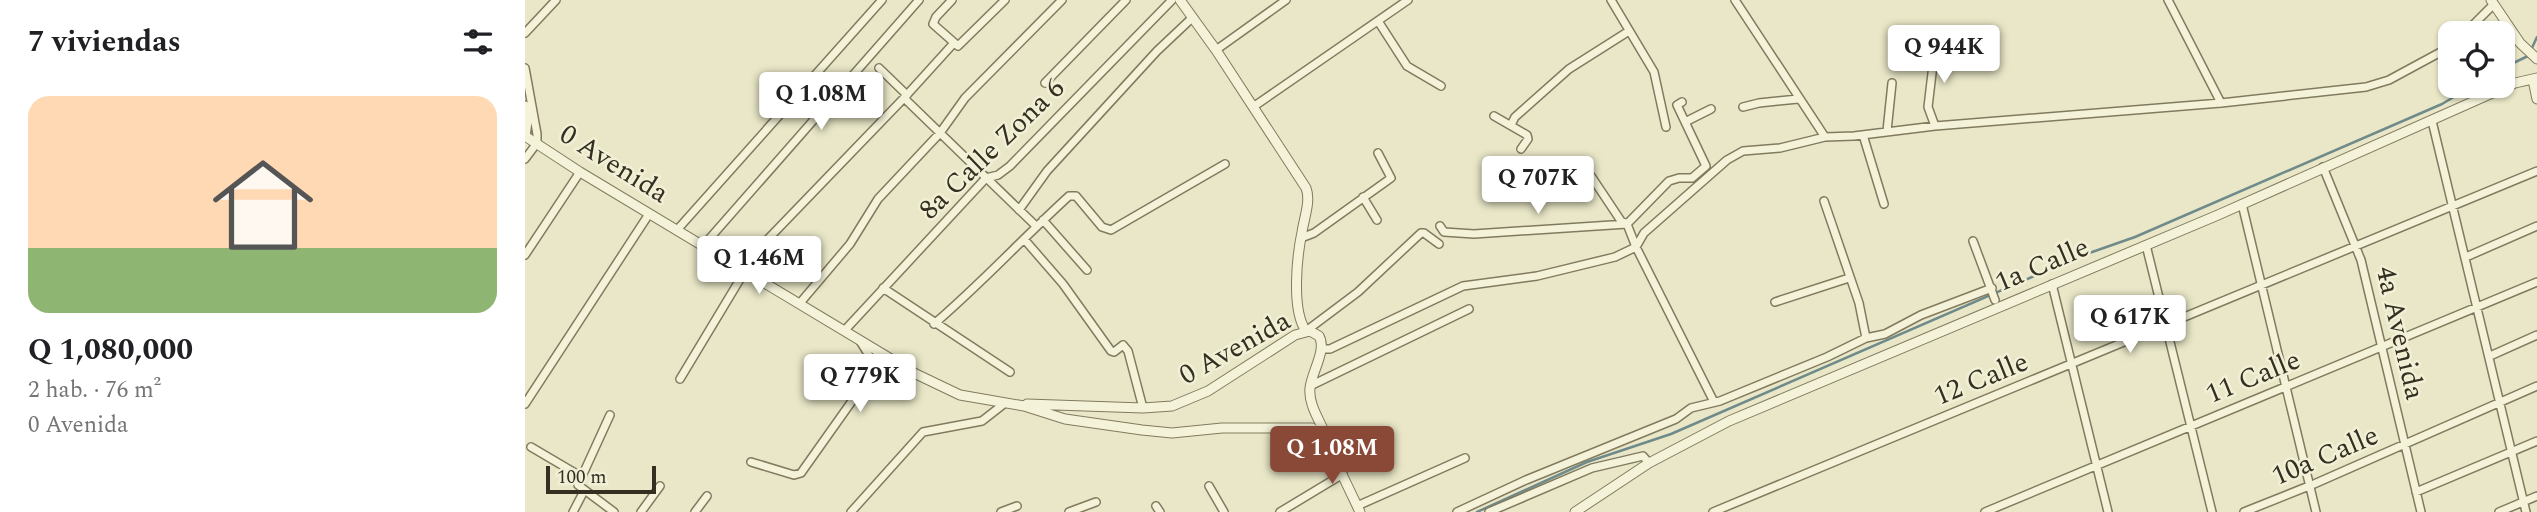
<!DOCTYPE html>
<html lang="es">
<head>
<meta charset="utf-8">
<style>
  body { margin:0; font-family:Spectral,serif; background:#f6f6f6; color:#202124; height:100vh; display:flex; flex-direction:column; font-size:26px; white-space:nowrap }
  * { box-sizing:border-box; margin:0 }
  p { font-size:23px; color:#757577 }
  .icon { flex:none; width:38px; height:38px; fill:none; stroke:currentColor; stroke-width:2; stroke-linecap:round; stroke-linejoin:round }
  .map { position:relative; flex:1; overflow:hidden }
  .sheet { display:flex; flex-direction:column; background:#fff; width:525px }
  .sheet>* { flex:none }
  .tools { position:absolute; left:1913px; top:21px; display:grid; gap:14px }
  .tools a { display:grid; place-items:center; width:77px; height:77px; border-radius:14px; background:#fff; box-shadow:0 2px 5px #0004; font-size:35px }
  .scale { position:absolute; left:21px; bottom:18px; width:110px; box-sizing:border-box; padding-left:7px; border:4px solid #342f20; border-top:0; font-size:19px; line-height:24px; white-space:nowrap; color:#342f20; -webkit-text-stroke:5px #f1f0d6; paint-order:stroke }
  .price { position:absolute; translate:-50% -60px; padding:0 16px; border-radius:7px; background:#fff; color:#222; font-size:23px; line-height:46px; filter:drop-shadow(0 2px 4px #0008) }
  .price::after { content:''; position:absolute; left:50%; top:42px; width:21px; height:16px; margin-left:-10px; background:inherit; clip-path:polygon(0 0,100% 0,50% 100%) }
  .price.current { background:#8a4936; color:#fff }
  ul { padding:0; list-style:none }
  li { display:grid; align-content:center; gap:14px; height:371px; padding:0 28px }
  li span { display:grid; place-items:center; height:217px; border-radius:21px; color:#555 }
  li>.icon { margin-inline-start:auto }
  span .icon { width:126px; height:126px; fill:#fffc; stroke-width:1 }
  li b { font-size:30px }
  h2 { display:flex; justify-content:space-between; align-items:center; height:84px; padding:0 28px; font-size:30px }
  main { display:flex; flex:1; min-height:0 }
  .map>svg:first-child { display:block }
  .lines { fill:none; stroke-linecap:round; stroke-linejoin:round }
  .stream { stroke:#6f8a8a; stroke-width:2.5 }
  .minor-casing { stroke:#827a5f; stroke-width:10 }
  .tertiary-casing { stroke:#827a5f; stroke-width:11 }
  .minor { stroke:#f4f3d9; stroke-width:7 }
  .tertiary { stroke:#f4f3d9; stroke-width:9 }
  .labels { text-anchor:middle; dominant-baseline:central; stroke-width:5; stroke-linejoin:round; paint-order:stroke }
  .street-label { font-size:28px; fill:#342f20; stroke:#f1f0d6 }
</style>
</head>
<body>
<main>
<section class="sheet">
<h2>7 viviendas<svg class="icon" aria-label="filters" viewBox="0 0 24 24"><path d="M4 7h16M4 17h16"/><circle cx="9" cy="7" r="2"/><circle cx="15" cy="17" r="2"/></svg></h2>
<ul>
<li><span style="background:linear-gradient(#ffd9b3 70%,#8fb573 0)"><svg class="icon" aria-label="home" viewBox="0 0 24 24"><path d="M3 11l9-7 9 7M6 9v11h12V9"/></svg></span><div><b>Q 1,080,000</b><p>2 hab. · 76 m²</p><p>0 Avenida</p></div></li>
</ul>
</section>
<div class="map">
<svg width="2012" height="512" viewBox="0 0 2012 512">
  <rect width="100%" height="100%" fill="#e9e7c7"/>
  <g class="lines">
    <path class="stream" d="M2006 50 2012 37
      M1978 68 2003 56
      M952 512 1062 462 1146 434 1553 257 1610 237 1917 104 1947 86"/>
    <g class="minor-casing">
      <path id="minor" d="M427 0 411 17 408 24 433 46 480 0
        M1086 0 1129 72 1141 127
        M1210 0 1300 137
        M1643 0 1696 103
        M853 21 882 66 916 86
        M0 33 31 0
        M1940 33 1968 5
        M1410 48 1403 107 1410 126
        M691 50 761 0
        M0 68 12 134V143L0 159
        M354 68 382 95
        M520 83 601 0
        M379 98 511 226
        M0 105 3 122 1 136
        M728 107 883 0
        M1218 107 1234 103 1273 99
        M969 116 1002 135 1003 139 996 149
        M1907 121 2001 512
        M1160 122 1186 109
        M986 125 990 117 1044 69 1104 31
        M1362 131 1367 83
        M1338 135 1359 204
        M1798 167 1836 260 1896 512
        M1032 172 1035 181 1040 184 1066 176 1096 221 1102 224 1111 247 1189 402
        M838 197 852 220
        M1299 201 1334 303 1341 338
        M1717 204 1791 512
        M494 210 522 171 632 51 667 18
        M518 220 562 270
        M915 226 919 232 949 234 1102 224 1144 181 1154 178H1167L1181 166 1152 105 1157 102
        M152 230 357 0
        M776 238 789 233 866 178 853 153
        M499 239 538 284 586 351 589 352 598 345 603 351 618 408
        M1448 241 1470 300
        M1621 245 1687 512
        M178 246 394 0
        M0 255 55 172
        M1941 257 2012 226
        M215 268 379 98 428 44
        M1527 284 1583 512
        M358 288 485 372
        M1250 302 1324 278
        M275 303 325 244 353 199 415 133 440 98 537 0
        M409 324C457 283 498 238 544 196H551L577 227 586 230 700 164
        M320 330 461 178 473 175 485 166 647 0
        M781 331 833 292 896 233H899L914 244
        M797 349H805L938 286 1012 276 1090 257 1111 247 1119 233 1202 160 1218 151 1255 148 1300 137 1329 136 1410 126 1696 103 1841 87 1864 80 1925 47
        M1965 356 2012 335
        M155 379 220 271
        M785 386 944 309
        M0 404 124 214
        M85 415 53 485 89 512
        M6 447 57 477
        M226 462 269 475 276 473 349 370 350 365 335 341
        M684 486 699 512
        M1891 492 2012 441
        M631 506 635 512
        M832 506 940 458
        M48 512 59 491
        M116 512 135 486
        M170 512 182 496
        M326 512 398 432 457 421 480 403
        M476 512 492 506
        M544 512 571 502
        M755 512 818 474
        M932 512 1001 480 1151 419 1166 408 1195 401 1302 357 1341 338 1360 334 1396 315 1467 288
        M964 512 1067 468 1118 456 1124 463
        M1188 512 2012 171
        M1460 512 2012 282
        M1719 512 1789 484 2012 386
        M1974 512 2012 496"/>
    </g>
    <g class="tertiary-casing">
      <path id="tertiary" d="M655 0 691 50 781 188C786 201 779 218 777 232 772 256 766 310 781 331
        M1966 0 1995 43 2012 59
        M2008 80 2012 99
        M0 136 55 172 391 374 435 395 499 406 540 419 617 430 647 433 697 428H787L804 447 835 512
        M502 404 618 408 647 406 683 391 770 335 785 331 794 336C802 350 787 371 785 388 783 406 797 423 802 439
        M1050 512 1124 463 1204 421 1693 215 1990 83 2012 78"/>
    </g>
    <use href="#minor" class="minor"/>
    <use href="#tertiary" class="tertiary"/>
  </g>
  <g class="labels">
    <g class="street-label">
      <text transform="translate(467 149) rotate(-44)">8a Calle Zona 6</text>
      <text transform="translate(89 164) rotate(32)">0 Avenida</text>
      <text transform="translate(1517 265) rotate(-23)">1a Calle</text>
      <text transform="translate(1875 333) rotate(77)">4a Avenida</text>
      <text transform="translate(710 348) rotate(-29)">0 Avenida</text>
      <text transform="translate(1728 377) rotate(-22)">11 Calle</text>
      <text transform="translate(1456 379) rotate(-22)">12 Calle</text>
      <text transform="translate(1800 456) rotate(-23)">10a Calle</text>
    </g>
  </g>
</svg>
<div class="tools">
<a><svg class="icon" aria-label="locate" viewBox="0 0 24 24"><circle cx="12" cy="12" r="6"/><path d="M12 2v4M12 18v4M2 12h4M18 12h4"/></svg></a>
</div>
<div class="scale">100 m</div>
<b class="price" style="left:1419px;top:85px">Q 944K</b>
<b class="price" style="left:296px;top:132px">Q 1.08M</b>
<b class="price" style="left:1013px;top:216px">Q 707K</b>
<b class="price" style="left:234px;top:296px">Q 1.46M</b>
<b class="price" style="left:1605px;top:355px">Q 617K</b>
<b class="price" style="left:335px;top:414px">Q 779K</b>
<b class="price current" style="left:807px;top:486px">Q 1.08M</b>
</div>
</main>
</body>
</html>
